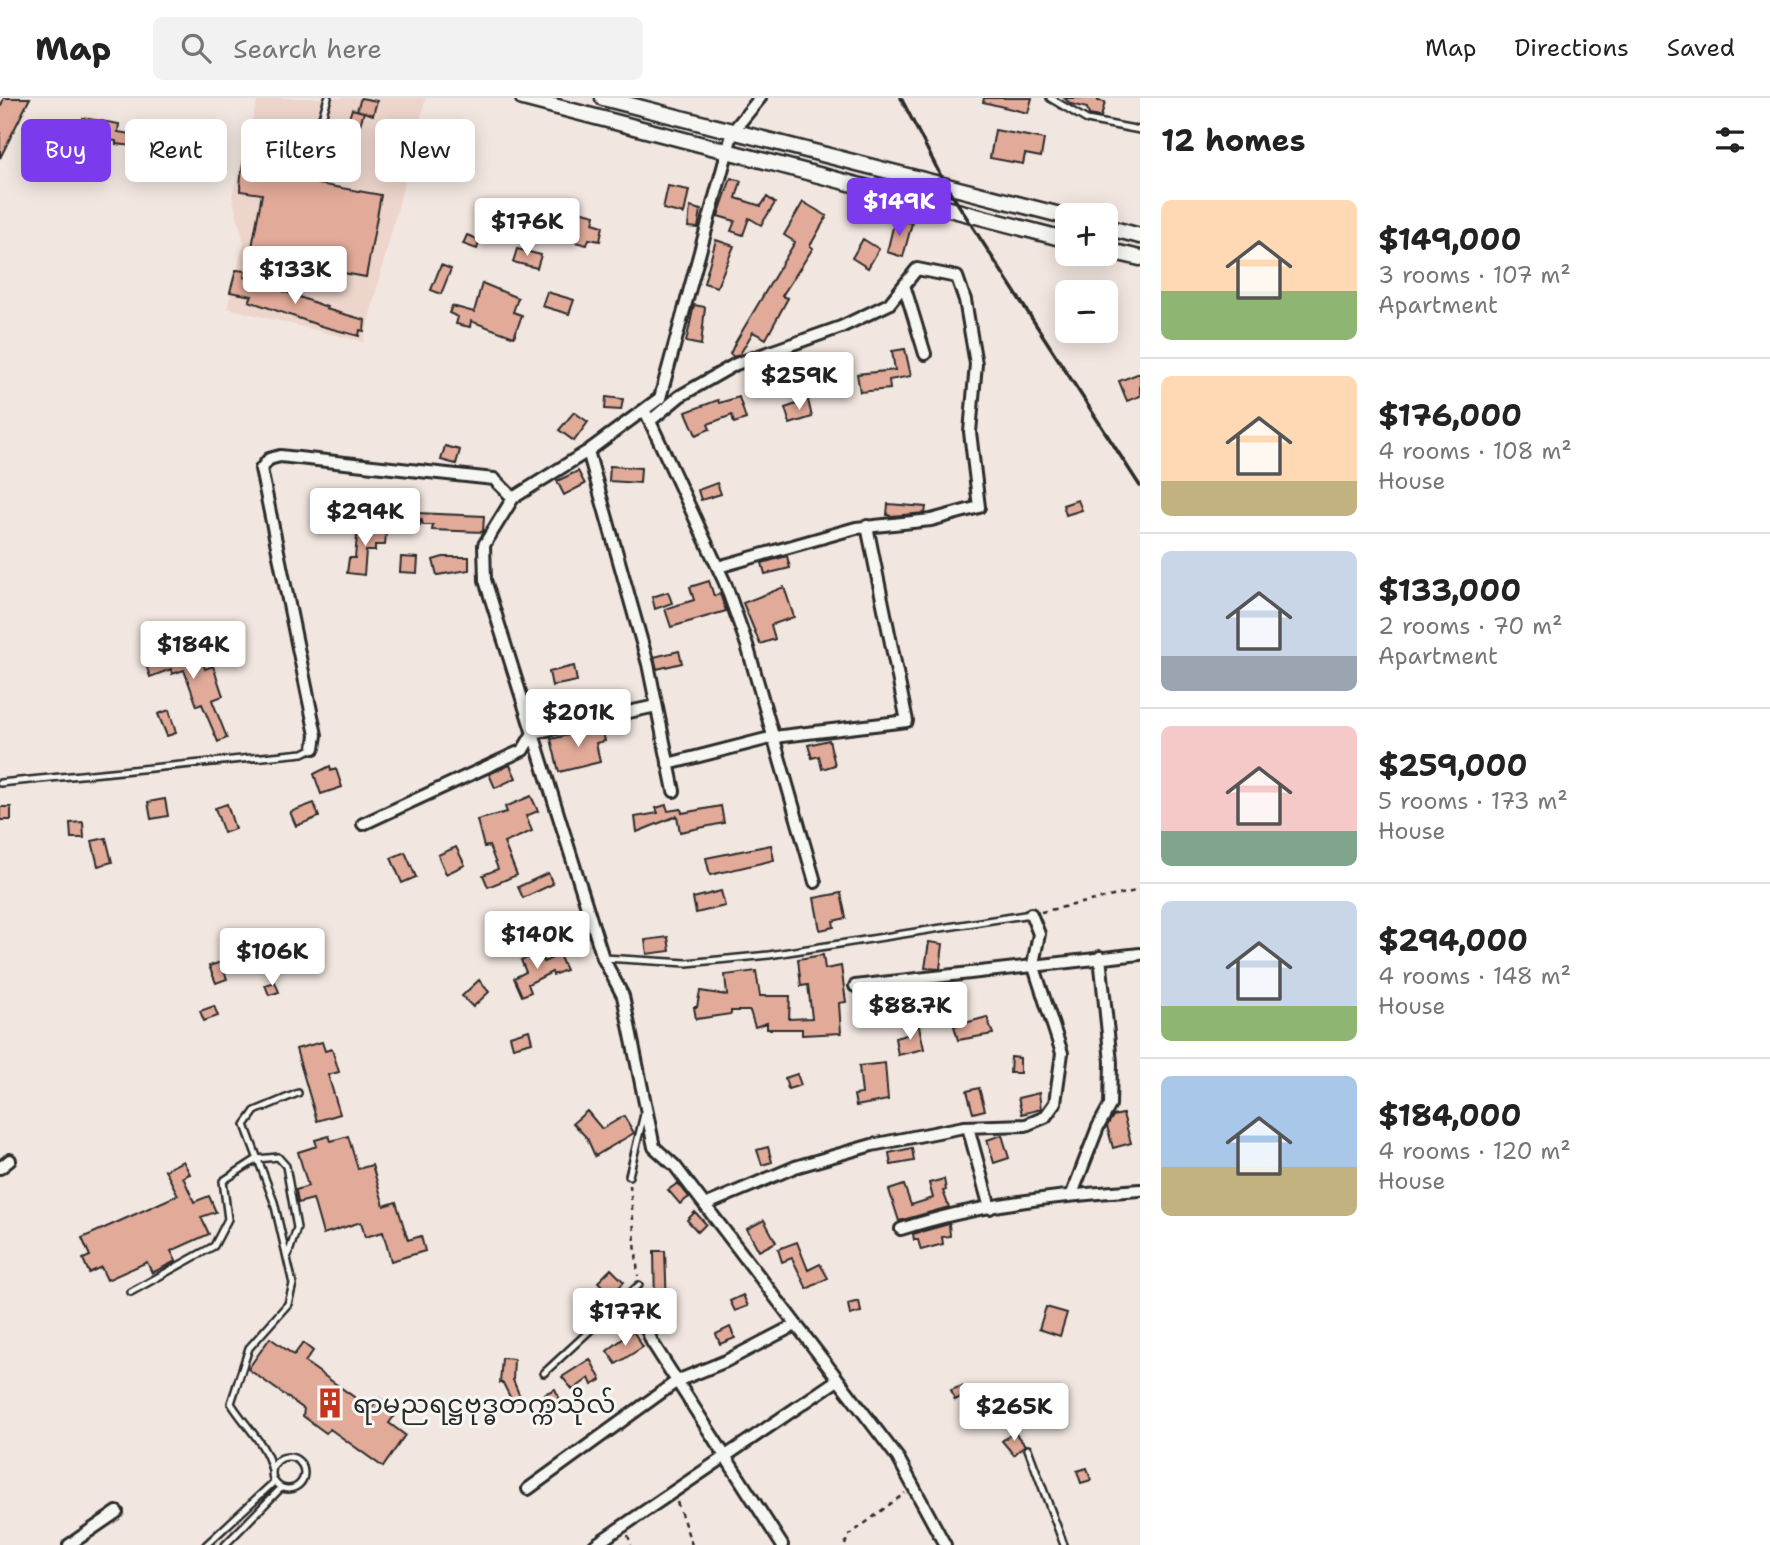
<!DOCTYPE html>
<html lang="en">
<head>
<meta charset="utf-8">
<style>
  body { margin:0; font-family:"Shantell Sans","Noto Sans Myanmar",sans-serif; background:#f2f2f2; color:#222; height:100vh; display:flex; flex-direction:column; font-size:26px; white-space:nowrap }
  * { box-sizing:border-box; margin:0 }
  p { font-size:23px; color:#767676 }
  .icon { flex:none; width:38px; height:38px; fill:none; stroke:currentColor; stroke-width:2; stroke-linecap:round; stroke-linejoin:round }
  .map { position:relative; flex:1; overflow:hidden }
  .sheet { display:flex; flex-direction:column; background:#fff; width:630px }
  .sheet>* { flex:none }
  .banner { position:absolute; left:21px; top:21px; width:665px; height:63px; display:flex; gap:14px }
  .buttons { position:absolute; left:1055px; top:105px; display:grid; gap:14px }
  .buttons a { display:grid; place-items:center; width:63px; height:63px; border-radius:10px; background:#fff; box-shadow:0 4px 18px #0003; font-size:35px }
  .price { position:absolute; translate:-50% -60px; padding:0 16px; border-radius:7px; background:#fff; color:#222; font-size:23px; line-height:46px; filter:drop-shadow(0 2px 4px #0008) }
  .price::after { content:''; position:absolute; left:50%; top:42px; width:21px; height:16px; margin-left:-10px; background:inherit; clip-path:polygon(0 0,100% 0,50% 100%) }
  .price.current { background:#7c3aed; color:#fff }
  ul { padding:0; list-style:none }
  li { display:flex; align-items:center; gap:21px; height:175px; padding:0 21px }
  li+li { border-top:2px solid #e0e0e0 }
  li span { display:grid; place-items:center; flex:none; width:196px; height:140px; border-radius:10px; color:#555 }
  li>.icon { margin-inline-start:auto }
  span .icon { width:84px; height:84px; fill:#fffc; stroke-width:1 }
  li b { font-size:30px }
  h2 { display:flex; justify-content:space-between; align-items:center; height:84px; padding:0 21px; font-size:30px }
  .tag { padding:0 24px; border-radius:10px; background:#fff; box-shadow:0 4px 18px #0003; font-size:24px; line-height:63px }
  .tag.current { background:#7c3aed; color:#fff }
  header { display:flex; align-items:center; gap:42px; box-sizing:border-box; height:98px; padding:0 35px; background:#fff; border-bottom:2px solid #e0e0e0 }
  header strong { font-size:33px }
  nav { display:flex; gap:38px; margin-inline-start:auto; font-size:24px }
  .search { width:490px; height:63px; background:#f2f2f2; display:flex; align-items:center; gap:18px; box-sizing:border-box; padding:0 24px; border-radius:10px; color:#767676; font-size:26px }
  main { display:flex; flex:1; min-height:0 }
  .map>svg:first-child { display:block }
  .built { fill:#edd5cb }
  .building { fill:#e2aa99; stroke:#2b2b2b; stroke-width:2 }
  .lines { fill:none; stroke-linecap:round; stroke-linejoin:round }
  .lane-casing { stroke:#2b2b2b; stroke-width:10 }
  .street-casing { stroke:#2b2b2b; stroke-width:16 }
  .secondary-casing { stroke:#2b2b2b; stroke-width:19 }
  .path { stroke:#2b2b2b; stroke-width:2.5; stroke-dasharray:5 5; stroke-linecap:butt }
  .lane { stroke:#f6f6f2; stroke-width:5 }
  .street { stroke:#f6f6f2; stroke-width:10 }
  .secondary { stroke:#f6f6f2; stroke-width:14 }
  .rail { stroke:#2b2b2b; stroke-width:3.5 }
  .labels { text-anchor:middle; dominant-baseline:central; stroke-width:6; stroke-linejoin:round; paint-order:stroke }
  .poi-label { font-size:26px; fill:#2b2b2b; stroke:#f6f6f2; text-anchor:start }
</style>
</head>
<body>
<header>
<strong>Map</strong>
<div class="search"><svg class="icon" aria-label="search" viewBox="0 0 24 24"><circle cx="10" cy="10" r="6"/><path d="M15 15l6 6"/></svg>Search here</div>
<nav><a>Map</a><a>Directions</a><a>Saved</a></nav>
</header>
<main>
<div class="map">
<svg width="1140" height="1447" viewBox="0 0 1140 1447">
  <rect width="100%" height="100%" fill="#f2e7e0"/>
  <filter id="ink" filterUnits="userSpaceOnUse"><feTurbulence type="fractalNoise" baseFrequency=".0143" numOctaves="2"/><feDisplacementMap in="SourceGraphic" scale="14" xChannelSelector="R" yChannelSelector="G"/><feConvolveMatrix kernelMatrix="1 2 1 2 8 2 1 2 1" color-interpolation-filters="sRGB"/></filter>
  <g filter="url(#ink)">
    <path class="built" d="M258 0H426L363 244 227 210 244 145 232 98Z"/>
    <path class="building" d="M4 0H30L0 60V10Z
      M361 0 377 3 373 17 364 14 357 36 345 32 352 11 363 14 357 12Z
      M984 0H1032L1028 15 983 4Z
      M1064 0H1098V3L1105 4 1101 19 1089 17 1087 10 1071 6Z
      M83 20 119 26 118 34 137 37 138 30 150 33 149 42 154 43 151 61 132 57 134 48 116 46V43L96 40 94 50 77 47Z
      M995 32 1044 41 1041 59 1025 56 1023 66 990 60Z
      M269 53 294 57 290 81 381 97 366 179 259 160 260 151 252 149 262 96 240 93 241 77 245 58 267 63Z
      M731 80 741 83 736 100 761 108 767 99 775 105 761 127 749 120 743 137 731 133 735 123 718 118Z
      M668 88 689 92 684 116 663 111Z
      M803 104 827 118 810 148 813 150 782 198 788 200 766 241 753 234 740 256 734 259 730 256 735 245 795 144 784 137Z
      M690 109 701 112 698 130 688 129Z
      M579 113 595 117 593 125 603 128 600 143 589 141 587 147 571 143Z
      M895 121 912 125 903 159 887 154Z
      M467 137 480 142 477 151 463 146Z
      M863 141 879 151 868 170 852 160Z
      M716 142 734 148 717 189 704 185Z
      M517 151 541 157 537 170 513 164Z
      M441 167 451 171 441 196 431 192Z
      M236 172 245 173 244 179 327 209 326 211 365 222 364 233 360 232 359 238 321 228 249 203 252 198 230 194Z
      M482 185 518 200 513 214 522 217 514 239 471 223 470 229 456 226 458 219 449 215 452 208 474 214Z
      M547 194 574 202 569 216 542 208Z
      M694 207 705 209 701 247 686 244Z
      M905 251 911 278 889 282 890 291 860 294 857 276 895 272 892 253Z
      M1140 275V298L1127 303 1119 283Z
      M606 299 623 301 621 312 605 311Z
      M739 299 746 321 734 325 732 317 708 326 710 331 696 337 686 314 718 302 719 305Z
      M808 302 812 319 790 326 785 310Z
      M574 314 588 324 574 343 559 332Z
      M445 348 460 352 456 366 441 362Z
      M610 368 641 370 640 385 609 383Z
      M578 373 585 386 564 397 557 383Z
      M717 385 721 396 701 402 698 392Z
      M1078 402 1082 412 1066 417 1063 407Z
      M415 405 416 415 484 418 483 434 432 432 433 427H423L421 420 420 427 400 428 399 406Z
      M888 406 926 409 925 415 891 418 887 417Z
      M358 427 376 429 375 434 386 435 385 447H375V453H366L364 477 347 475 349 460H355Z
      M787 458 790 470 765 476 762 465Z
      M401 459 418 460 417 475 400 474Z
      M443 459H469V472L437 477 433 462Z
      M709 483 714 498 720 496 726 513 671 529 665 511 694 502 690 489Z
      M784 489 794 519 771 527 775 541 760 546 743 505Z
      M668 494 672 505 655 511 652 499Z
      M172 550 175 559 198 551 205 571 213 568 223 598 212 602 227 640 218 644 202 606 197 608 184 572 172 576 171 571 150 579 144 560Z
      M679 553 682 565 657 571 654 559Z
      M574 568 577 583 552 588 549 574Z
      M169 612 176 635 167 638 158 616Z
      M602 629 605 643 596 645 600 664 559 674 551 641Z
      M829 642 835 667 822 671 819 658 812 660 808 647Z
      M510 667 516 680 495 690 489 676Z
      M330 668 331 673 336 671 342 689 321 696 314 676Z
      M531 698 538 713 526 718 532 733 504 745 517 777 488 789 483 777 498 771 489 748 484 749 477 722 507 714 505 709Z
      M165 701 168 718 151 721 148 704Z
      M314 705 319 719 296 728 290 714Z
      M227 706 235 731 224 735 215 710Z
      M666 707 668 713 681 711 682 715 721 708 724 725 680 734 677 718 637 734 635 719 658 715 656 710Z
      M0 709H11V722H0Z
      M83 724 84 740H71L70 725Z
      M106 740 112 764 98 768 92 743Z
      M771 747 774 762 710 777 706 760Z
      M456 749 465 767 446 776 438 757Z
      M405 754 416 779 402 785 391 760Z
      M548 775 553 786 523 800 518 789Z
      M721 793 725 808 696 815 693 800Z
      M841 795 846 820 833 823 834 829 820 832 814 800Z
      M559 814 565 825 531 843 525 832Z
      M668 839 670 853 647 856 645 842Z
      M929 844 943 846 940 871 925 870Z
      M257 848 262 862 247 867 244 857 249 856 248 852Z
      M540 855 544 864 559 857 566 872 553 877 552 874 528 886 531 894 522 898 514 880 526 874 521 862Z
      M823 857 825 871 841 868 846 904 839 905 841 935 802 937V931H767V925L755 929 750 913H731V916L696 921 694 909H697L700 893 727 897 725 877 756 873 760 898H790L789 921 812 920 808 887 801 888 798 861Z
      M221 864 227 881 216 885 209 868Z
      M479 882 489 894 473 909 462 898Z
      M275 884 279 894 269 897 265 887Z
      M214 908 218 918 204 923 200 913Z
      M987 919 993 936 958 942 954 928Z
      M919 928 924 951 898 957 895 940 910 936 909 930Z
      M529 932 532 944 513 949 510 938Z
      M322 944 325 953 332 951 339 974 328 977 340 1016 317 1023 296 951Z
      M1011 959 1020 960V975H1010Z
      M885 965 888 1002 856 1008 854 997 862 996 859 968Z
      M797 976 801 987 788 991 785 980Z
      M979 990 985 1012 973 1015 967 993Z
      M1039 995 1041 1011 1022 1016 1018 1000Z
      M587 1013 602 1031 624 1018 634 1035 595 1058 587 1040 573 1025Z
      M1123 1016 1131 1045 1113 1050 1107 1028 1113 1018Z
      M1002 1037 1009 1060 994 1065 987 1042Z
      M329 1038 331 1043 348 1038 358 1071 372 1067 384 1108 396 1104 408 1142 421 1138 425 1153 391 1163 383 1134 365 1139 361 1124 323 1136 313 1101 298 1105 296 1092 308 1088 298 1054 317 1048 315 1042Z
      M768 1049 772 1064 762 1067 757 1052Z
      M912 1050 914 1063 891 1067 889 1055Z
      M183 1063 190 1076 183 1079 194 1104 209 1098 216 1114 201 1119 209 1136 171 1153 176 1163 152 1175 147 1164 107 1182 101 1169 89 1175 83 1161 90 1158 82 1140 178 1097 165 1072Z
      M944 1081 946 1092 943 1093 949 1109 899 1123 889 1092 904 1087 911 1107 933 1100 929 1085Z
      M678 1085 689 1099 680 1106 668 1092Z
      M695 1114 706 1126 698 1134 687 1122Z
      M764 1122 776 1144 759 1153 747 1131Z
      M949 1126 950 1138 942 1139 943 1146 921 1152 918 1142H914L913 1136Z
      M797 1144 808 1172 820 1166 828 1180 807 1191 792 1160 782 1164 778 1151Z
      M654 1153H665L667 1209H655Z
      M611 1171 624 1184 612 1197 598 1184Z
      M743 1197 748 1208 735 1213 730 1203Z
      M859 1203 861 1214 850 1217 848 1206Z
      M593 1204 601 1215 588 1227 579 1215Z
      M1046 1209 1067 1215 1060 1238 1039 1231Z
      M730 1229 735 1240 720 1246 716 1236Z
      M633 1233 643 1249 616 1266 607 1253Z
      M270 1240 294 1257 303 1245 313 1253 305 1264 371 1311 379 1300 398 1313 389 1325 405 1337 383 1369 330 1331 326 1335 303 1318 304 1311 248 1271Z
      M502 1260 514 1261 513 1282 521 1301 513 1305 503 1285H500Z
      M590 1261 601 1282 592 1287 589 1280 573 1292 562 1279Z
      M962 1288 965 1297 955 1302 951 1292Z
      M555 1291 562 1306 550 1311 544 1296Z
      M1043 1297 1049 1313 1034 1319 1028 1303Z
      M1014 1334 1025 1347 1014 1357 1002 1343Z
      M1087 1370 1091 1382 1081 1385 1077 1373Z"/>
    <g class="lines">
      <g class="lane-casing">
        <path id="lane" d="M1050 0 1087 22 1140 32
          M315 42 328 0
          M0 685 303 655 313 650
          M604 860 687 865 769 857 1031 816
          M629 1078 644 1016
          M131 1194 214 1148 228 1121 223 1083 257 1061 278 1059 286 1068 297 1130 288 1157
          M544 1275 639 1187
          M1028 1351 1064 1447
          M272 1375a16 16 0 1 1 32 0a16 16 0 1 1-32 0Z
          M272 1373C267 1346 245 1328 231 1305L249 1250 288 1206 293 1186 274 1104 245 1027 255 1013 298 995
          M206 1447 274 1384
          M225 1447 281 1390"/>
      </g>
      <g class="street-casing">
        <path id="street" d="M760 0 733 33 660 300 588 353 513 400 484 447 485 482 603 860 623 898 654 1049 675 1068 898 1360 945 1447
          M904 187 925 256
          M647 317 725 485 747 547 815 784
          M650 323 680 298 736 266 841 229 889 206 917 171 957 179 965 202 976 266 970 334 979 409 931 422 856 430 718 469
          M588 353 648 566 674 693
          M314 650 316 637 261 371 269 361 280 358 494 381 513 400
          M668 666 774 639 907 623 867 428
          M363 726 523 652 533 635 656 608
          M855 888 1140 856
          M968 1029 990 1110
          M0 1070 10 1062
          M1072 1096 1098 1029 1110 1007 1111 964 1100 859
          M705 1107 795 1069 872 1047 964 1029 1026 1027 1045 1019 1055 1005 1062 955 1033 866 1039 836 1031 816
          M901 1131C978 1106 1060 1097 1140 1092
          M642 1220 652 1244 782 1447
          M528 1391 677 1283 726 1263 795 1227
          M69 1447 117 1414
          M595 1447 836 1283"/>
      </g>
      <g class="secondary-casing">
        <path id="secondary" d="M523 0 1068 142
          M603 0 1068 119
          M1106 129 1140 138
          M1106 152 1140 160"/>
      </g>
      <path class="path" d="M1041 814 1140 792
        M630 1087 638 1178
        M677 1404 692 1447
        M628 1437 631 1447
        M845 1447 848 1438 905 1395"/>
      <use href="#lane" class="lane"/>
      <use href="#street" class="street"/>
      <use href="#secondary" class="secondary"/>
      <path class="rail" d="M901 0 945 86 1140 388"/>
    </g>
  </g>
  <defs>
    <g id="building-bare" transform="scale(2.415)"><path d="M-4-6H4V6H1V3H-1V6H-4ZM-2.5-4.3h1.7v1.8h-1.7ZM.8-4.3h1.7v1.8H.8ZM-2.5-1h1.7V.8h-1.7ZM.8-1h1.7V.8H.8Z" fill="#c8321e" stroke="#f6f6f2" stroke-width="2.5" paint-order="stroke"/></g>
  </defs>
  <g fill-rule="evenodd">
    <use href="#building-bare" x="330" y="1305"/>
  </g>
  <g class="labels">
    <g class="poi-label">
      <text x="353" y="1305">ရာမညရဋ္ဌဗုဒ္ဓတက္ကသိုလ်</text>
    </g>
  </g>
</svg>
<div class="buttons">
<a>+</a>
<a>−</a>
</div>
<b class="price current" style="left:899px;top:140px">$149K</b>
<b class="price" style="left:527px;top:160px">$176K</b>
<b class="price" style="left:295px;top:208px">$133K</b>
<b class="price" style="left:799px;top:314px">$259K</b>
<b class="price" style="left:365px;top:450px">$294K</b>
<b class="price" style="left:193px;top:583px">$184K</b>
<b class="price" style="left:578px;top:651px">$201K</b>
<b class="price" style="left:537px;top:873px">$140K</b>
<b class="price" style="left:272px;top:890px">$106K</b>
<b class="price" style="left:910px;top:944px">$88.7K</b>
<b class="price" style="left:625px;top:1250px">$177K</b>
<b class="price" style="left:1014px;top:1345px">$265K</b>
<div class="banner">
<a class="tag current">Buy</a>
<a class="tag">Rent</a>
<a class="tag">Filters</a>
<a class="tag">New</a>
</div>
</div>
<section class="sheet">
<h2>12 homes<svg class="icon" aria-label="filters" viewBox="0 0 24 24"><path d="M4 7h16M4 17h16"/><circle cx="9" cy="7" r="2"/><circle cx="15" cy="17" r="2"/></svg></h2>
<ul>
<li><span style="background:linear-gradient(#ffd9b3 65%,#8fb573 0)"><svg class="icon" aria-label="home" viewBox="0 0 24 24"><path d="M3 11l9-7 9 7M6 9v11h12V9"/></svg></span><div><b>$149,000</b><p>3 rooms · 107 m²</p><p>Apartment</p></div></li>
<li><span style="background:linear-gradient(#ffd9b3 75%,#c2b280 0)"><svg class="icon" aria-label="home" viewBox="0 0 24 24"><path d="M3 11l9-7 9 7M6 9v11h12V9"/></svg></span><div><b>$176,000</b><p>4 rooms · 108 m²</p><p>House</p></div></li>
<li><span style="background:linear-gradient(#c9d6e8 75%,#9aa5b1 0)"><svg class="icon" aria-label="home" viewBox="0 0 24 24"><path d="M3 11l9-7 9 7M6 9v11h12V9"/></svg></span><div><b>$133,000</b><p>2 rooms · 70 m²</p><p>Apartment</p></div></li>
<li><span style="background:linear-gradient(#f6c9c9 75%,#7fa58c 0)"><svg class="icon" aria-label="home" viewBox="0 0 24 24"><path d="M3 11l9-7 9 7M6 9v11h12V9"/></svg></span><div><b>$259,000</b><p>5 rooms · 173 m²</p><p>House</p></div></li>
<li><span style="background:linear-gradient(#c9d6e8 75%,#8fb573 0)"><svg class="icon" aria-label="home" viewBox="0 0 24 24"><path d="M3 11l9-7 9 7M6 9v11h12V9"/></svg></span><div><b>$294,000</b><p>4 rooms · 148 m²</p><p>House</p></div></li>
<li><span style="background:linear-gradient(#a9c7e8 65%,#c2b280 0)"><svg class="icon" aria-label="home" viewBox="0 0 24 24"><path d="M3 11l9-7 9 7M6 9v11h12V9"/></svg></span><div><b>$184,000</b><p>4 rooms · 120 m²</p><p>House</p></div></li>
</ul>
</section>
</main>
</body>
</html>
